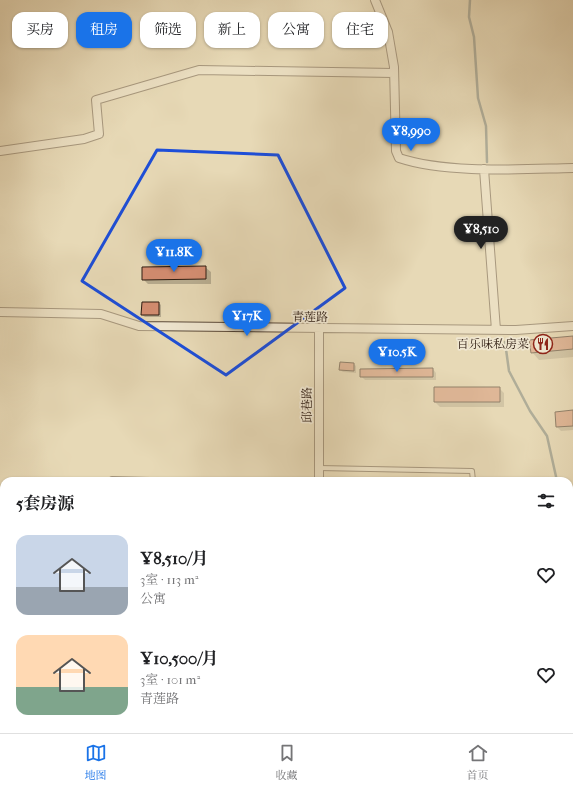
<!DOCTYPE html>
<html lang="zh">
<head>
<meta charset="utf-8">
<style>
  body { margin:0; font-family:"IM FELL French Canon","Noto Serif SC",serif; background:#f6f6f6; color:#202124; height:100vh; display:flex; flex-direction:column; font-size:15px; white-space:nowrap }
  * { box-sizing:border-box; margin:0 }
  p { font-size:13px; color:#757577 }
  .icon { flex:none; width:22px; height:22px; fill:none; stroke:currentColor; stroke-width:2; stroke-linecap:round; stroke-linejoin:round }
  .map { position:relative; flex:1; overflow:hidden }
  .side { position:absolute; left:0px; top:477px; width:573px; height:256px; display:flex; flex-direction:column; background:#fff; border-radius:12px 12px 0 0; box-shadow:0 1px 3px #0004 }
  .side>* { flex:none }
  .banner { position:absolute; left:12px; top:12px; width:549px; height:36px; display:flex; gap:8px }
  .price { position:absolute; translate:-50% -34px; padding:0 9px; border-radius:14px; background:#1a73e8; color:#fff; font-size:13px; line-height:26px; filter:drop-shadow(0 1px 2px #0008) }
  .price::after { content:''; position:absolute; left:50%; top:24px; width:12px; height:9px; margin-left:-6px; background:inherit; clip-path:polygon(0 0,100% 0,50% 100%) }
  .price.on { background:#222; color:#fff }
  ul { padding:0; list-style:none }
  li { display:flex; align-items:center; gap:12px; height:100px; padding:0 16px }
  li span { display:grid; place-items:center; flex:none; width:112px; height:80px; border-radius:12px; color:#555 }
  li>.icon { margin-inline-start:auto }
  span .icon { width:48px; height:48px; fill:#fffc; stroke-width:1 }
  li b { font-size:17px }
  h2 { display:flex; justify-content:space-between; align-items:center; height:48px; padding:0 16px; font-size:17px }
  .chip { padding:0 14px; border-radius:12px; background:#fff; box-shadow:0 1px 3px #0004; font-size:14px; line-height:36px }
  .chip.on { background:#1a73e8; color:#fff }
  .tab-bar { display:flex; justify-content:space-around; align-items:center; height:56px; border-top:1px solid #e0e0e0; background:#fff; font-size:11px; color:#757577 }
  .tab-bar a { display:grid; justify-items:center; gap:2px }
  .tab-bar .on { color:#1a73e8 }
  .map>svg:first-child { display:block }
  .shadow { fill:#0003 }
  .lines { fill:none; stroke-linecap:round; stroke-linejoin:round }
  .stream { stroke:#6d7974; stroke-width:2.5 }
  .building { fill:#d58e72; stroke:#2c1a10 }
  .lane-casing { stroke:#5b4a3a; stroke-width:6 }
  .street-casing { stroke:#5b4a3a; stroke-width:10 }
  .secondary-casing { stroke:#2c1a10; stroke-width:14 }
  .lane { stroke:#efe6d0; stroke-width:4 }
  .street { stroke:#efe6d0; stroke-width:8 }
  .secondary { stroke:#efe6d0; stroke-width:12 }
  .marked { fill:none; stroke:#1d4ed8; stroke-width:3; stroke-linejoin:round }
  .labels { text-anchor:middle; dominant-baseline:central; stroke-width:3.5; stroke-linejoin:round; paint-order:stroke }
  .street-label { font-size:12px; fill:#2c1a10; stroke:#efe6d0 }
  .poi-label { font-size:12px; fill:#2c1a10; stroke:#efe6d0; text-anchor:end }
</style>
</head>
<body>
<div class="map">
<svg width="573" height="733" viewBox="0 0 573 733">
  <rect width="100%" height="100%" fill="#e7d9b6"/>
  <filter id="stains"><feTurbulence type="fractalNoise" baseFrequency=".005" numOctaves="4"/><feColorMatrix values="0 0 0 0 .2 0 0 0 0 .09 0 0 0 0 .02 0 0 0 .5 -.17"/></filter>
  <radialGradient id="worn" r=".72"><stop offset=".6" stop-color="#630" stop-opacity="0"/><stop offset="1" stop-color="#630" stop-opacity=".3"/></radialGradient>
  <path class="shadow" d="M205 267 211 272V284H148L143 279Z
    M159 303 161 305V317H145L142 315Z
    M573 337V357L539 360 532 352Z
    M354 364 356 366V373L343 372 340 370Z
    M433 369 436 373V380H365L361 376Z
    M499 388 504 393V407H440L435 402Z
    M573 411V430L561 431 557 427 556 413Z"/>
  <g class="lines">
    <path class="stream" d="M470 0 469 17 474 37 478 98 486 126 487 162
      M505 342 509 371 530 411 547 436 557 481"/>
  </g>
  <path class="building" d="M206 266V279L142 280V267Z
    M142 302H159V315H141Z
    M573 336V349L531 353 529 340Z
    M340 362 354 363V371L339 370Z
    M433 368V377H360V369Z
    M434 387H500V402H434Z
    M573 410V426L556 427 555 412Z"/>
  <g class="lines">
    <g class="lane-casing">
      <path id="lane" d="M319 468 472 471 473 481
        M112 481V479L188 481"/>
    </g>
    <g class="street-casing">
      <path id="street" d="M375 0 388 32 394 67 396 151 399 158C448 174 521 169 573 168
        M0 151 84 139 99 134 96 100 199 70 394 73
        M484 169 496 330
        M0 312 101 314 139 326 516 330 573 326
        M319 329V481
        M187 729V733"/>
    </g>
    <g class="secondary-casing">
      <path id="secondary" d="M569 662H573
        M0 676 4 675
        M569 680H573
        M0 691H4"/>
    </g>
    <use href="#lane" class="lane"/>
    <use href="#street" class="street"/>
    <use href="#secondary" class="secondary"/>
  </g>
  <path d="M0 0H573V733H0ZM157 150 278 155 345 288 226 375 82 281Z" fill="#e7d9b6" fill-opacity=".55" fill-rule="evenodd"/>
  <path class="marked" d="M157 150 278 155 345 288 226 375 82 281Z"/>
  <defs>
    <g id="restaurant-ring" transform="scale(1)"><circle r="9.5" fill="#efe6d0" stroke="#8f2418" stroke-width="1.5"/><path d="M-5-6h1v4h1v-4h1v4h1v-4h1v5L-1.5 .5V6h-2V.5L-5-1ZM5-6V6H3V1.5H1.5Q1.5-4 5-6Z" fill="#8f2418"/></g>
  </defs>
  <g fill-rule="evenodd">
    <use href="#restaurant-ring" x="543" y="344"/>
  </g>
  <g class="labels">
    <g class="street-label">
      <text transform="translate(310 317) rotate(1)">青莲路</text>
      <text transform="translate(307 405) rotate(-90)">邱巷路</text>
    </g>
    <g class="poi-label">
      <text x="529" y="344">百乐味私房菜</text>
    </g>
  </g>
  <rect width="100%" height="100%" filter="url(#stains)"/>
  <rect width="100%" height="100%" fill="url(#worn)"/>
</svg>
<b class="price" style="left:411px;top:152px">¥8,990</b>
<b class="price on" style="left:481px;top:250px">¥8,510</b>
<b class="price" style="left:174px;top:273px">¥11.8K</b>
<b class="price" style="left:247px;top:337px">¥17K</b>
<b class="price" style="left:397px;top:373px">¥10.5K</b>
<div class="banner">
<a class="chip">买房</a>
<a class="chip on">租房</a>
<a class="chip">筛选</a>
<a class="chip">新上</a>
<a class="chip">公寓</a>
<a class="chip">住宅</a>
</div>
<section class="side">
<h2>5套房源<svg class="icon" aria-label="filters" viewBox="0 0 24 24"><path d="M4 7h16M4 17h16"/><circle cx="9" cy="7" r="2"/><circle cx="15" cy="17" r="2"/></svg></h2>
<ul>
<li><span style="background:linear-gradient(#c9d6e8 65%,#9aa5b1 0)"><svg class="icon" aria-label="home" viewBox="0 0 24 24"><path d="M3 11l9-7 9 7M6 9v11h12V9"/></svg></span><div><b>¥8,510/月</b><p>3室 · 113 m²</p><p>公寓</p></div><svg class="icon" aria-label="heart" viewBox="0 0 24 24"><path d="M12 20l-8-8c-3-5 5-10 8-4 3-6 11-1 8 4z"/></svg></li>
<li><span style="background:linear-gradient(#ffd9b3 65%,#7fa58c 0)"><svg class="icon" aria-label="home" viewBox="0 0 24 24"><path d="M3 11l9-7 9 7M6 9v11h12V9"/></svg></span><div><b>¥10,500/月</b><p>3室 · 101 m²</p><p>青莲路</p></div><svg class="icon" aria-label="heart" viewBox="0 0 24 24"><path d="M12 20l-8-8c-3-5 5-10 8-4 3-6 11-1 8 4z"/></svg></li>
</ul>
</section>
</div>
<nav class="tab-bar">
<a class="on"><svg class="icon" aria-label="map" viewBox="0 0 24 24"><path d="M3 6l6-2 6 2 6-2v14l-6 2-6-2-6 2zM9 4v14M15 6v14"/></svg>地图</a>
<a><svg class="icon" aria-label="saved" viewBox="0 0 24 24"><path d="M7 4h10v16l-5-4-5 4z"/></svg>收藏</a>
<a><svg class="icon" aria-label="home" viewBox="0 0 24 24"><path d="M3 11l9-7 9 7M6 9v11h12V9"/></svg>首页</a>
</nav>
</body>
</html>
